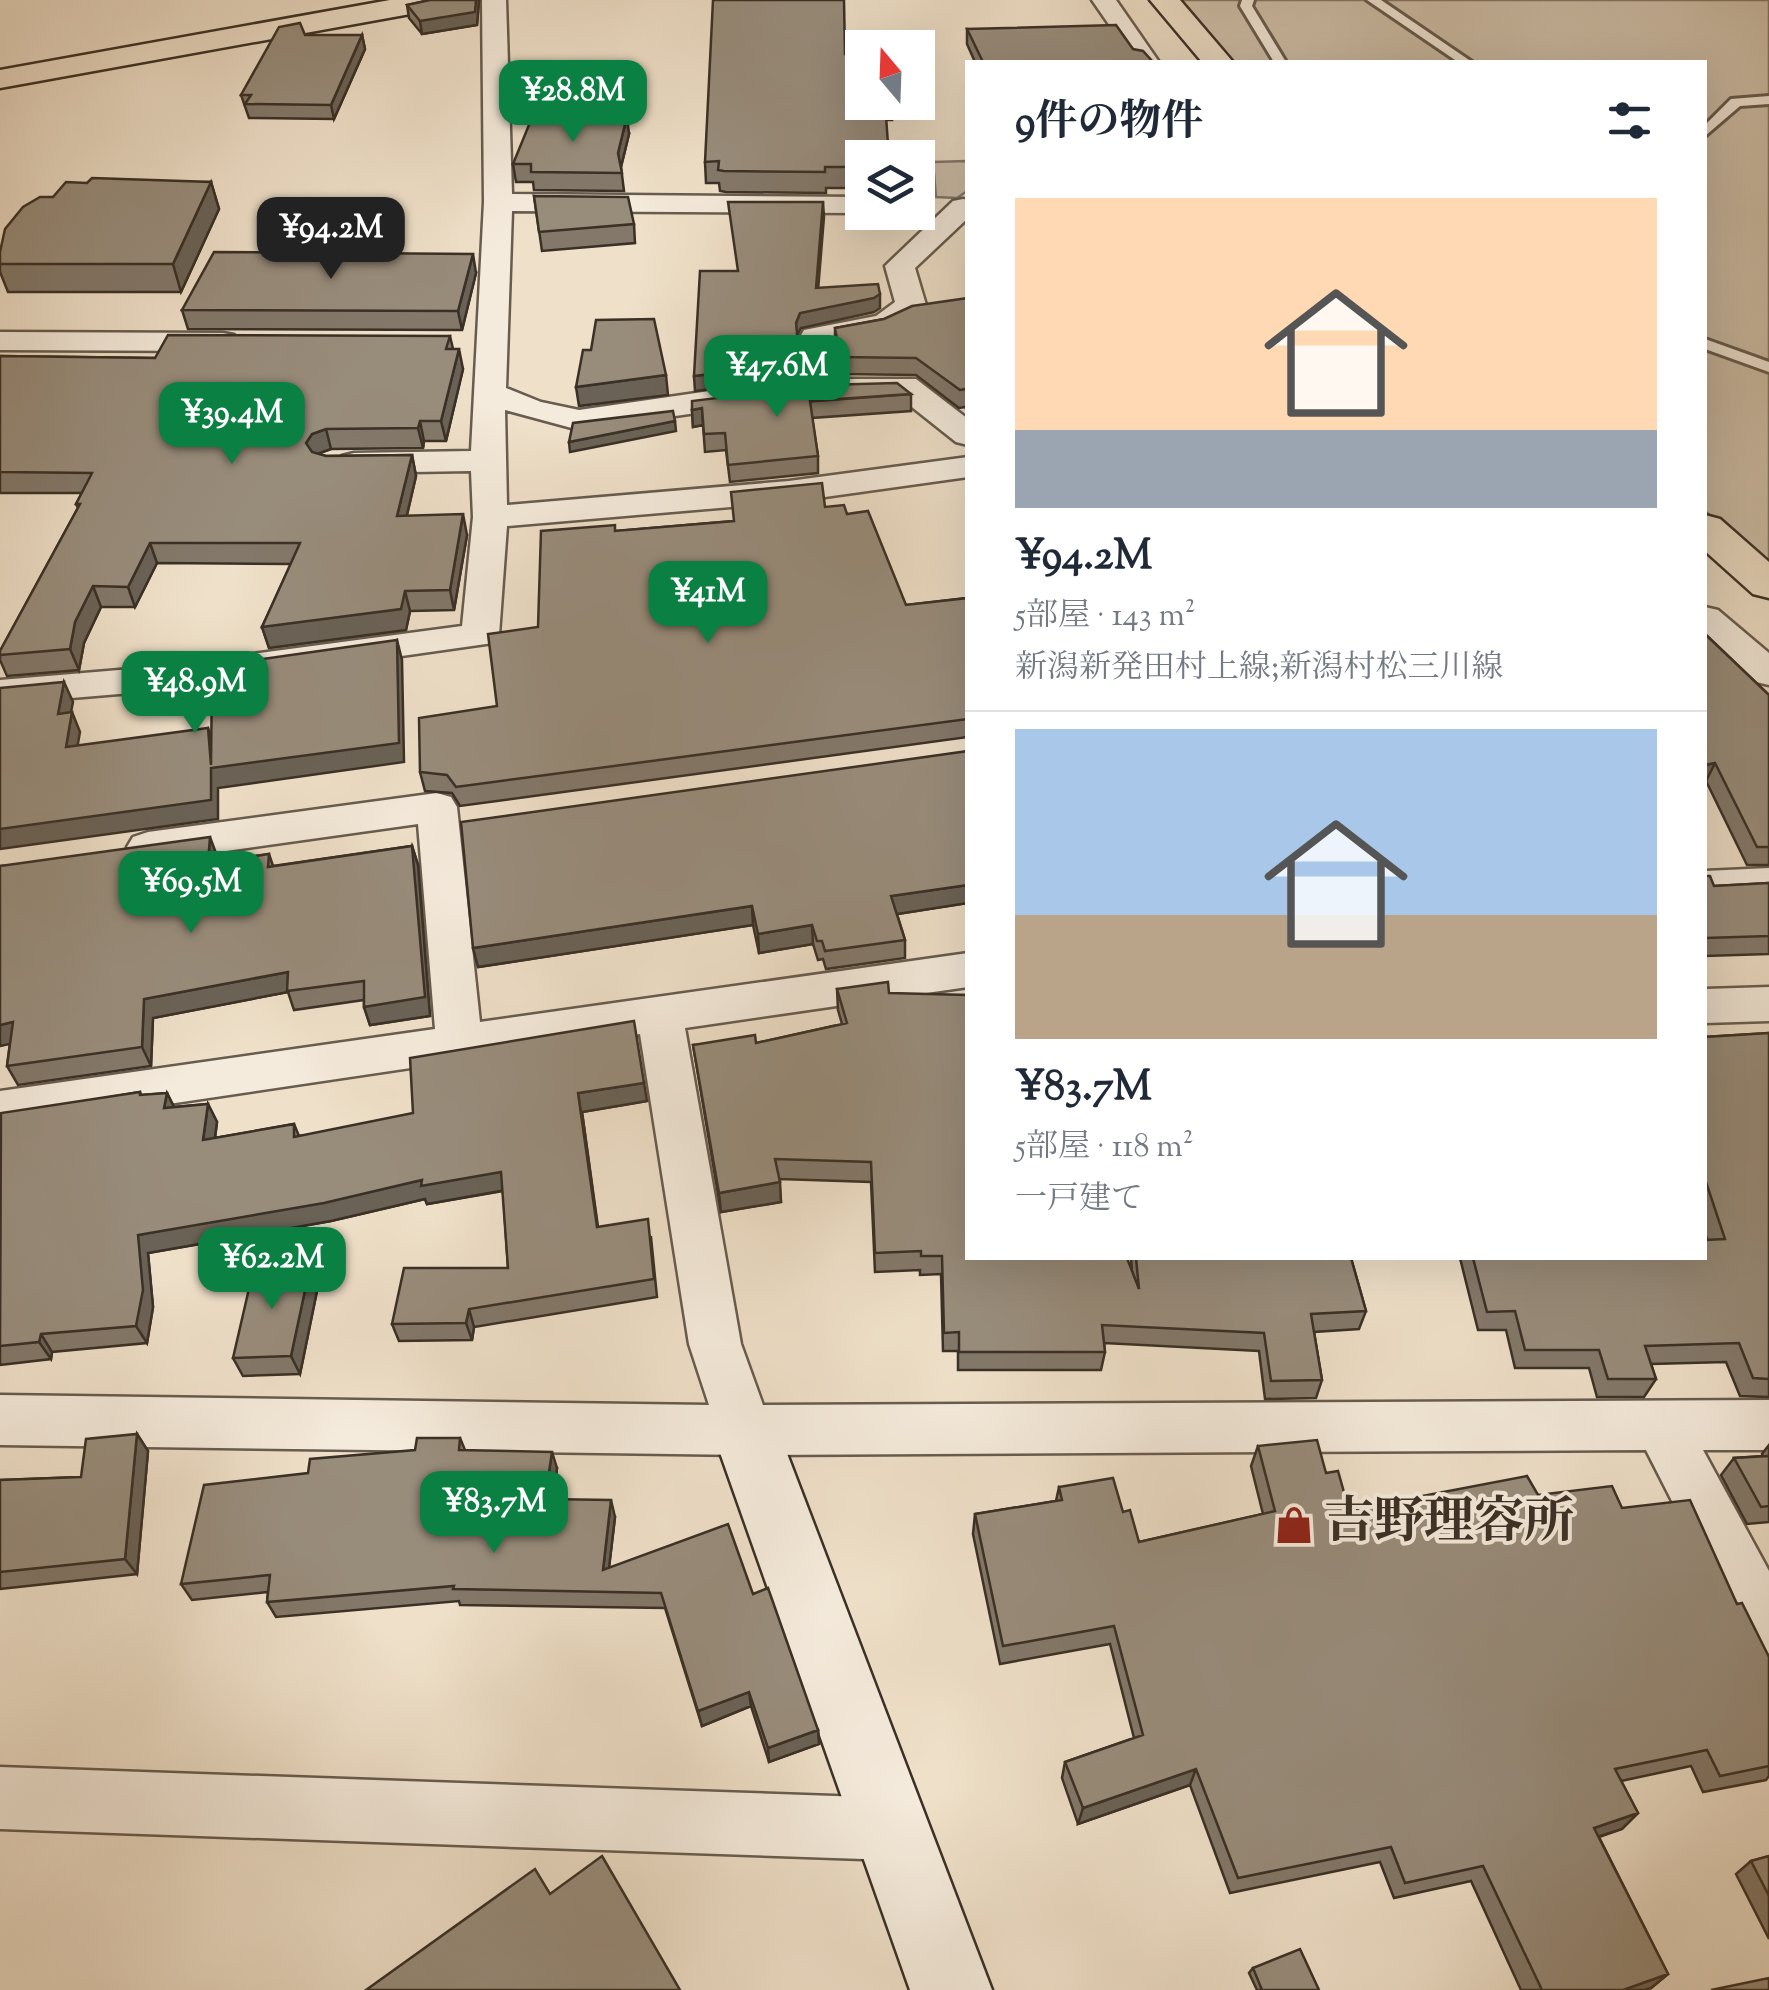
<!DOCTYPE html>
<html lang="ja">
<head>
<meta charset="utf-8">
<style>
  body { margin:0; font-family:"Sorts Mill Goudy","Noto Serif JP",serif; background:#f6f6f7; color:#1f2937; height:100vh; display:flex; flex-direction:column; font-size:38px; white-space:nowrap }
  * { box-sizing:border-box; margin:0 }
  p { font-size:32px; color:#747a83 }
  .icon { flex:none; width:55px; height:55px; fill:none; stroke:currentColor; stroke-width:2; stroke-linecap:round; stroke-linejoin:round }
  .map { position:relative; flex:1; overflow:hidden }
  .details { position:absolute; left:965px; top:60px; width:742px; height:1200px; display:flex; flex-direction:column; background:#fff; border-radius:0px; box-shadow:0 10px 40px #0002 }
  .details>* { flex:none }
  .needle { width:65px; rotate:341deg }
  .buttons { position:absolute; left:845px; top:30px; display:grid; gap:20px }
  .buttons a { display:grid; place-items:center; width:90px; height:90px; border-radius:0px; background:#fff; box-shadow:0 10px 40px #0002; font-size:50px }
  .price { position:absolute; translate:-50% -85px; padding:0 22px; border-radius:20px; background:#0b8043; color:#fff; font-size:32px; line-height:65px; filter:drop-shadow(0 2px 5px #0008) }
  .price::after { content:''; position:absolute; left:50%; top:60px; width:30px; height:22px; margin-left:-15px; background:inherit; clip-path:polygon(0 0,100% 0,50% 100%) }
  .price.active { background:#222; color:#fff }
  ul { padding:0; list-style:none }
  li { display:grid; align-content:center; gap:20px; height:530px; padding:0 50px }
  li+li { border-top:2px solid #e0e1e3 }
  li span { display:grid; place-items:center; height:310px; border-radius:0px; color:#555 }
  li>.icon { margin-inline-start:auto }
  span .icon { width:180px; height:180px; fill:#fffc; stroke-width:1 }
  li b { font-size:42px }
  h2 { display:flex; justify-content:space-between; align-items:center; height:120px; padding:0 50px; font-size:42px }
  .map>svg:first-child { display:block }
  .green { fill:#d0c2ad; stroke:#85796a; stroke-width:2.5 }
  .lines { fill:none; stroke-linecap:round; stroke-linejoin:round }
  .lane-casing { stroke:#675c4f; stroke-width:6 }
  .street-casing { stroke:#675c4f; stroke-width:5 }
  .secondary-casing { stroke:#3a3026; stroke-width:5 }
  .primary-casing { stroke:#3a3026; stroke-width:5 }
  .lane { fill:#f5ebdc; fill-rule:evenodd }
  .street { fill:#f5ebdc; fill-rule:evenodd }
  .secondary { fill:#f5ebdc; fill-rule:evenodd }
  .primary { fill:#efe0c9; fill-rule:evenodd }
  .wall { fill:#83786a; stroke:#3a3026; stroke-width:2.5 }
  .shaded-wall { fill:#6a6256; stroke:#3a3026; stroke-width:2.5 }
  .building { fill:#988c7b; stroke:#3a3026; stroke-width:2.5 }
  .labels { text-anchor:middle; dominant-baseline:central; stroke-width:8; stroke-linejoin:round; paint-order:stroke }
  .near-poi-label { font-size:50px; font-weight:bold; fill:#3a3026; stroke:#f5ebdc; text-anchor:start }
</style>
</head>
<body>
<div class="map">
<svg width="1769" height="1990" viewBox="0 0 1769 1990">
  <rect width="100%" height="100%" fill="#efe0c9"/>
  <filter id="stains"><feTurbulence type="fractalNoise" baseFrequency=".002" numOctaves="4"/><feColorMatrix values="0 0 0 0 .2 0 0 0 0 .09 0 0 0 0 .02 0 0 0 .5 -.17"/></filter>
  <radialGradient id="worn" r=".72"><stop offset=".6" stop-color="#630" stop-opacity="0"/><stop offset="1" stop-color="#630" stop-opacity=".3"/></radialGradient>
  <path class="green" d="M1177 0H1769V567L1705 511V62H1232Z
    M967 161V191L957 198 936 197 933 162Z"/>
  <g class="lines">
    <g class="lane-casing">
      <path id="lane" d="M1242 0H1254L1252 6 1286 62H1274L1240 6Z
        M1367 0H1381L1472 62H1458Z
        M1769 96V104L1740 106 1705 136V125L1731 99Z
        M1705 339 1769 362V372L1705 349Z"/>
    </g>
    <g class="street-casing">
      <path id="street" d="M482 0H506L512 194 862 197V212H866L862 213 512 211 506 388 541 402 579 410 751 385 762 388 767 395 762 402 751 405 579 430 505 410 507 505 789 481 968 457V477L789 502 507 526 499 635 493 643 155 691 0 704V680L155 667 462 626 473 517 471 471 354 473 342 470 337 463 342 456 354 453 471 451 484 202Z
        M1092 0H1116L1159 62H1135Z
        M963 199 968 200V218L915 268 926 305C905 335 865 336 831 343L837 379H916L968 419V445L956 442 898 396 811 395 806 388 800 337 804 330 876 316 895 302 885 266 953 201Z
        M0 332 223 333 234 335 238 342 234 349 223 351 0 350Z
        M1705 607 1718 610 1769 653V685L1756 682 1705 637Z
        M437 793 451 797 457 807 480 1022 968 953V987L685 1028 741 1344 763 1405 1769 1400V1450H1703L1769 1571V1659L1748 1650 1646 1450 745 1455 0 1445V1395L709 1405 689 1344 640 1034 0 1129V1091L435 1029 418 824 148 862 133 857 127 847 133 837 148 832Z
        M1769 868V898L1705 901V871Z
        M1769 987V1021L1705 1023V989Z
        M0 1767 892 1798 914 1807 923 1829 914 1851 892 1860 0 1829Z"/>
    </g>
    <g class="secondary-casing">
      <path id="secondary" d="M745 1400 768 1409 778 1430 992 1990H910L712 1430 722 1409Z"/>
    </g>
    <g class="primary-casing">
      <path id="primary" d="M390 0H452L448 6 438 9 0 88V70Z
        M1150 0H1180L1233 62H1202Z
        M1705 515 1720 519 1769 562V598L1753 594 1705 551Z"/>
    </g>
    <use href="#lane" class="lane"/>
    <use href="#street" class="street"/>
    <use href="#secondary" class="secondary"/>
    <use href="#primary" class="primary"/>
  </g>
  <path class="wall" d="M430 0H479L477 25 422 34 409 18 407 5Z
    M967 29 1133 49 1153 62H975L967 44Z
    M362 35 365 49 334 119 249 118 241 95Z
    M845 54 862 102H892V120H886L862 158V188H826V193L726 192 720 191 719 183H706L705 162Z
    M629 134 621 167 624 191 534 190 533 182H516L513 164Z
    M211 182 219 209 181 292H8L0 272V252L53 197 87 183Z
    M534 196 634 224 635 243 542 251Z
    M476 273 462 330 188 329 182 310Z
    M968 298V412L965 407 959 408 916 375 840 374 835 346V328L884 319Z
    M450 336 453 349 463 369 446 441H424L423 448 331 449 317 454 326 456 412 455 416 476 407 515 467 535 454 610 410 611 406 630 269 648 262 627 291 564 157 563 135 607H101L84 643 79 670 7 676 0 660V651L78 508 76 504 82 493H0V356L155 358Z
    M911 394V411L812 418 818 456V473L730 482 726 450 705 452 703 425 693 427 692 410Z
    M825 507 847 514 906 605 968 598V737L460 806 452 793 425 791 420 772 497 706 538 627 616 531 734 521Z
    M1705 634 1769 695V865H1747L1706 781Z
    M968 751V903L897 914 905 940V958L826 969 823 959 818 960 813 944 759 953 753 925 478 967Z
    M412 846 418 865 430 1016 370 1025 364 1007V1000L294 1010 288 992 153 1018 151 1066 18 1085 7 1066 10 1043 0 1046V866L217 856V862L269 854 273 866Z
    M1705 876 1714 886 1769 883V954L1705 956Z
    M837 989 889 993 968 1258 1132 1273 1131 1258H1351L1366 1311 1359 1329 1314 1332 1322 1380 1316 1398 1265 1399 1259 1351 1104 1343 1105 1352 1101 1370H958V1351H943L941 1274 920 1275V1270L875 1272 871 1182 779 1179 781 1202 721 1212 693 1045 756 1043 842 1024 838 1010Z
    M1769 1033V1397L1740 1396 1726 1362 1651 1364 1656 1379 1644 1397H1597L1589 1368H1515L1506 1330H1478L1460 1258H1705L1707 1239 1705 1233V1037Z
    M140 1092 141 1095 167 1093 174 1107 208 1104 217 1122 215 1138 294 1124 299 1136 647 1101 582 1112 598 1227 651 1237 657 1297 474 1327 472 1340 399 1341 392 1324 508 1268 503 1191 427 1204 425 1199 331 1221 148 1253 153 1307 147 1343 52 1352 51 1359 0 1365V1116Z
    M318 1286 300 1374 243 1376 233 1358Z
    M137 1434 148 1451 137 1574 0 1589V1480L81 1477Z
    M460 1438 465 1450 557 1468 553 1500 615 1517 609 1567 753 1594 818 1730 819 1744 769 1762 751 1706 702 1726 665 1608 460 1605 459 1601 276 1617 267 1602 268 1592 192 1600 181 1584 308 1473 415 1450Z
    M1769 1445V1522L1747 1524 1721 1475 1734 1458 1763 1456 1762 1454Z
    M1258 1446 1326 1473 1349 1510 1538 1495 1622 1508 1737 1604 1769 1657V1776L1766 1780 1703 1792 1691 1766 1621 1781 1638 1813 1622 1829 1599 1837 1668 1974 1651 1988 1644 1990H1521L1471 1881 1394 1898 1380 1862 1230 1893 1190 1785 1078 1824 1062 1778 1065 1762 1134 1738 1110 1644 1000 1664 973 1534 975 1514 1056 1501 1059 1487 1123 1512 1139 1542 1263 1514 1251 1466Z
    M1769 1856V1939L1736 1874 1751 1861Z
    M1253 1968 1319 1990H1257L1249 1973Z"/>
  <path class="shaded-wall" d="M476 0H479L477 25 422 34 420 21Z
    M362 35 365 49 334 119 331 105Z
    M627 116 629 134 620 171 618 153Z
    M211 182 219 209 181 292 173 264Z
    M823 202 824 217 817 303 816 288Z
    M473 254 476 273 462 330 458 311Z
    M880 294V308L874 312 801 328 796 337V323L800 313Z
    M459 349 463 369 446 441 441 421Z
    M800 363 801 378 695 391 694 376Z
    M666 375 668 395 579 406 576 387Z
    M702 408 703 425 693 427 692 410Z
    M420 421 424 441 423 448 418 428Z
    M675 421 676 431 570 452 569 442Z
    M326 429 331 449 317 454 311 463 306 443 312 434Z
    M412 455 416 476 402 536 397 516Z
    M463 514 467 535 454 610 450 590Z
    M150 543 157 563 135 607 128 587Z
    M93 586 101 607 84 643 79 670 70 649 75 622Z
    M405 591 410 611 406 630 269 648 262 627Z
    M397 640 402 660 404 762 218 788V819L0 849V829L208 728 215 747Z
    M64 682 73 702 67 733 58 714Z
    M72 712 80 732 74 766 66 747Z
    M1715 763 1706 781 1705 782V765Z
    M210 837 217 856 216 882 208 863Z
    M412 846 418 865 430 1016 370 1025 364 1007Z
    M968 885V903L891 915V896Z
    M752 906 753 925 478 967 473 948Z
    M812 925 813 944 759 953 758 934Z
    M288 972V992L153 1018 151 1066 142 1047 144 999Z
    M13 1022 24 1041 0 1046V1025Z
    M644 1083 647 1101 582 1112 600 1245 578 1093Z
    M167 1093 176 1111 164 1108Z
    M208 1104 217 1122 212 1159 203 1140Z
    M501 1172 506 1190 427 1204 425 1199 331 1221 148 1253 153 1307 147 1343 136 1326 138 1235 422 1180Z
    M780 1182 781 1202 721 1212 719 1193Z
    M310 1267 318 1286 300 1374 291 1356Z
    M469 1309 474 1327 472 1340 466 1323Z
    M41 1334 52 1352 51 1359 39 1342Z
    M137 1434 148 1451 137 1574 125 1559Z
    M552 1452 557 1468 551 1516 545 1499Z
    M611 1500 615 1517 607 1585 603 1570Z
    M749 1692 751 1706 702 1726 698 1711Z
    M818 1730 819 1744 769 1762 768 1748Z
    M1196 1769 1190 1785 1078 1824 1083 1808Z
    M1638 1813 1622 1829 1579 1843 1594 1828Z
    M1668 1974 1651 1988 1644 1990H1623Z"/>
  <path class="building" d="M430 0H476L475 12 420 21 407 5Z
    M713 0H844L845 54H862V102H885L889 158H862V167H825V172L724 171 718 170 719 161 705 162Z
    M300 23 305 35H362L331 105 245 104 251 95H241L279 27Z
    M1116 25 1133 49 1143 51 1153 62H983L967 29Z
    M627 116 618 153 622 173 531 172V164H513L531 120Z
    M92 178 211 182 173 264H0V252L5 229 23 207 40 197H53L66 182 87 183Z
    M534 196 628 197 634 224 539 232Z
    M728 202H823L816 288 878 284 880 294 874 298 800 313 796 323 800 363 694 376 700 271H738Z
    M214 252 473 254 458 311 182 310Z
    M968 298V393L966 389 960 390 916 358 840 357 835 328 884 319 912 306Z
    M654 319 666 375 576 387 583 350H591L596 320Z
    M168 335 450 336 446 349H459L441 421H420L418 428 326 429 312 434 306 443 312 452 326 456 412 455 397 516 463 514 450 590 405 591 401 609 262 627 300 543H150L128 587 93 586 75 622 70 649 0 655V651L80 504H76L92 473 0 472V356L155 358Z
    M897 383 911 394 810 401 818 456 728 465 725 433 704 434 702 408 692 410V401L822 385Z
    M673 411 675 421 569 442 573 423Z
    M822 483 825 507 844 505 847 514 868 511 906 605 968 598V719L456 787 447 775 420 772 419 718 497 706 488 634 538 627 541 531 615 525V531L734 521 731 492Z
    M1705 634 1769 695V847H1757L1715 763 1705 765Z
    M397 640 399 743 211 768V800L0 829V688L64 682 58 714 72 712 66 747 208 728 211 765 212 677 243 672 248 661Z
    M968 751V885L891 896 905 940 825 951 822 941H817L812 925 758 934 752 906 473 948 461 822Z
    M210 837 208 863 269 854 268 867 412 846 425 997 364 1007V981L287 991 288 972 144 999 142 1047 7 1066 13 1022 0 1025V866Z
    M1705 876H1710L1714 886 1769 883V936L1705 938Z
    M888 982 889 993 968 995V1258H1127L1139 1289 1136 1258H1351L1366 1311 1311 1314 1322 1380 1271 1381 1264 1333 1102 1325 1105 1352H959V1332L944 1333 942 1256H921V1251L875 1253 871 1162 775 1159 780 1182 719 1193 693 1045 755 1035 756 1043 847 1023 837 989Z
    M634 1021 644 1083 578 1093 597 1227 648 1219 654 1279 469 1309 466 1323 392 1324 404 1268H508L501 1172 421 1186 422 1180 324 1203 138 1235 143 1290 136 1326 41 1334 39 1342 0 1346 1 1113 140 1092V1095L167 1093 164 1108 208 1104 203 1140 294 1124V1137L413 1113 410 1058Z
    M1769 1033V1379L1753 1378 1739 1343 1645 1346 1656 1379H1608L1599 1350H1525L1515 1311 1487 1312 1473 1258H1705V1240L1725 1239 1705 1179V1037Z
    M254 1267H310L291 1356 233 1358Z
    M137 1434 125 1559 0 1572V1480L81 1477 86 1439Z
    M417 1438H460L459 1450 552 1452 545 1499 611 1500 603 1570 728 1524 753 1594 768 1588 818 1730 768 1748 749 1692 698 1711 661 1593 453 1589 454 1586 267 1602 270 1575 181 1584 204 1485 308 1473 310 1459 415 1450Z
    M1317 1440 1326 1473 1338 1471 1349 1510 1527 1476 1538 1495 1612 1486 1622 1508 1690 1500 1737 1604 1742 1603 1769 1657V1766L1720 1776 1707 1750 1615 1769 1638 1813 1594 1828 1668 1974 1623 1990H1542L1483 1866 1405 1883 1391 1847 1238 1878 1196 1769 1083 1808 1065 1762 1143 1735 1114 1626 1003 1646 975 1514 1062 1500 1059 1487 1113 1478 1123 1512 1130 1510 1139 1542 1275 1511 1258 1446Z
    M1769 1456V1506L1761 1507 1734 1458Z
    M602 1856 680 1990H366L535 1869 550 1894Z
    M1769 1856V1896L1751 1861Z
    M1300 1949 1319 1990H1262L1253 1968Z
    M1769 1978V1990H1711Z"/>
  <defs>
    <g id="shop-bare" transform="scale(3)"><path d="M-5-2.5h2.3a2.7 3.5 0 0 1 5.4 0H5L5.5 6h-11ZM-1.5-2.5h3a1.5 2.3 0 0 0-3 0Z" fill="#8f2418" stroke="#f5ebdc" stroke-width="2.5" paint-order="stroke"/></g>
  </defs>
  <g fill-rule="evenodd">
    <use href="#shop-bare" x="1294" y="1525"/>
  </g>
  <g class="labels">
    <g class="near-poi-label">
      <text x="1324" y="1525">吉野理容所</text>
    </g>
  </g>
  <rect width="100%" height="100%" filter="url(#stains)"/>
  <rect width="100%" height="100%" fill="url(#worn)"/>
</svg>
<div class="buttons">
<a><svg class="needle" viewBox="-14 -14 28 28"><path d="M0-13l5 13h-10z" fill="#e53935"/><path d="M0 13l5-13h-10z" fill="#747a83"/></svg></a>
<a><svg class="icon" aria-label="layers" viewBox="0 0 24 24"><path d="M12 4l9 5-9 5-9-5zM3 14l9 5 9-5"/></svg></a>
</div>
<b class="price" style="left:573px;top:145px">¥28.8M</b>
<b class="price active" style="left:331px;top:282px">¥94.2M</b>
<b class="price" style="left:777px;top:420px">¥47.6M</b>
<b class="price" style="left:232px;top:467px">¥39.4M</b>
<b class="price" style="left:708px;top:646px">¥41M</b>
<b class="price" style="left:195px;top:736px">¥48.9M</b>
<b class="price" style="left:191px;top:936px">¥69.5M</b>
<b class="price" style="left:272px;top:1312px">¥62.2M</b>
<b class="price" style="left:494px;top:1556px">¥83.7M</b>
<section class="details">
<h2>9件の物件<svg class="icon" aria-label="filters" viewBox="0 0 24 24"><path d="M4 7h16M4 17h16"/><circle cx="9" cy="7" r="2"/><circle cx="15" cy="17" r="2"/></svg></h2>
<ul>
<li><span style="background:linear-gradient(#ffd9b3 75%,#9aa5b1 0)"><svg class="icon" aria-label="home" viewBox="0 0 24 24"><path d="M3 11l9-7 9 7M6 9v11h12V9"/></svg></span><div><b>¥94.2M</b><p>5部屋 · 143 m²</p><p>新潟新発田村上線;新潟村松三川線</p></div></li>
<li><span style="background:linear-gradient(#a9c7e8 60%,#b9a48a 0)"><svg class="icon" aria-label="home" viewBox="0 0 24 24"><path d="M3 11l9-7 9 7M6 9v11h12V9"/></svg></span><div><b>¥83.7M</b><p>5部屋 · 118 m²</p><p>一戸建て</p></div></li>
</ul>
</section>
</div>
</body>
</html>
